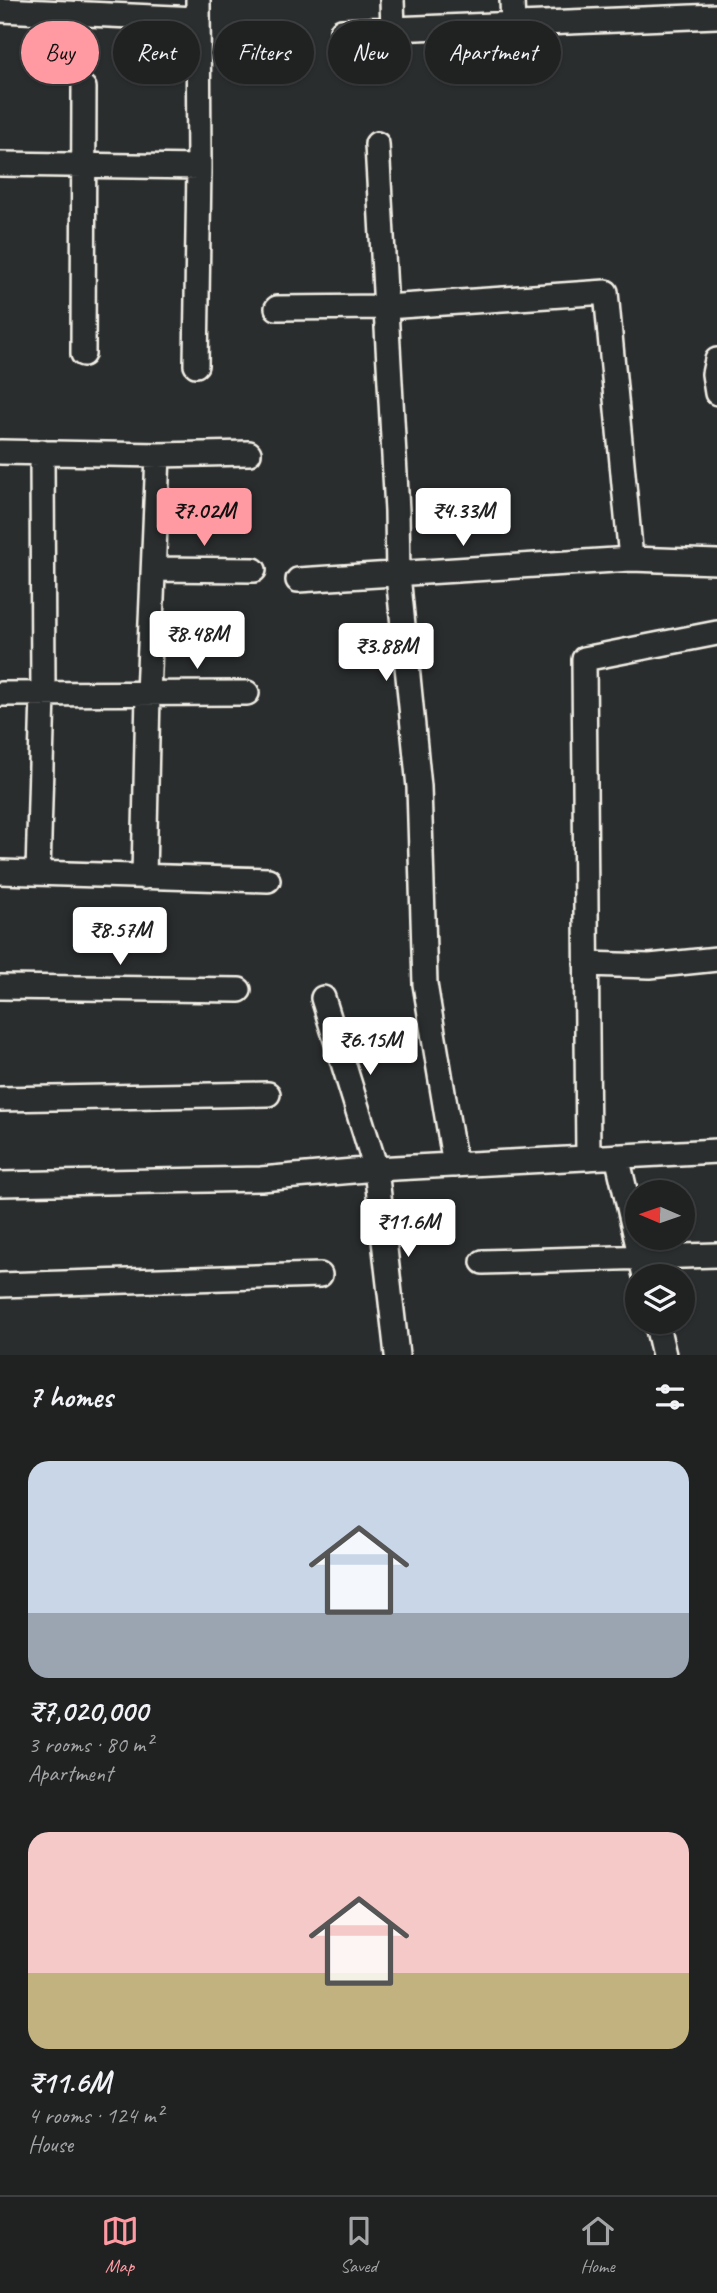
<!DOCTYPE html>
<html lang="en">
<head>
<meta charset="utf-8">
<style>
  body { margin:0; font-family:Caveat,sans-serif; background:#282a2a; color:#f1f3f6; height:100vh; display:flex; flex-direction:column; font-size:26px; white-space:nowrap }
  * { box-sizing:border-box; margin:0 }
  p { font-size:23px; color:#a2a4a5 }
  .icon { flex:none; width:38px; height:38px; fill:none; stroke:currentColor; stroke-width:2; stroke-linecap:round; stroke-linejoin:round }
  .map { position:relative; height:1355px; overflow:hidden }
  .side { display:flex; flex-direction:column; background:#202222; flex:1 }
  .side>* { flex:none }
  .hud { position:absolute; left:21px; top:21px; width:676px; height:63px; display:flex; gap:14px }
  .needle { width:46px; rotate:272deg }
  .fabs { position:absolute; left:625px; top:1180px; display:grid; gap:14px }
  .fabs a { display:grid; place-items:center; width:70px; height:70px; border-radius:50%; background:#202222; box-shadow:0 2px 5px #0004,0 0 0 2px #3d3f40; font-size:35px }
  .price { position:absolute; translate:-50% -60px; padding:0 16px; border-radius:7px; background:#fff; color:#222; font-size:23px; line-height:46px; filter:drop-shadow(0 2px 4px #0008) }
  .price::after { content:''; position:absolute; left:50%; top:42px; width:21px; height:16px; margin-left:-10px; background:inherit; clip-path:polygon(0 0,100% 0,50% 100%) }
  .price.on { background:#ff9aa2; color:#111 }
  ul { padding:0; list-style:none }
  li { display:grid; align-content:center; gap:14px; height:371px; padding:0 28px }
  li span { display:grid; place-items:center; height:217px; border-radius:21px; color:#555 }
  li>.icon { margin-inline-start:auto }
  span .icon { width:126px; height:126px; fill:#fffc; stroke-width:1 }
  li b { font-size:30px }
  h2 { display:flex; justify-content:space-between; align-items:center; height:84px; padding:0 28px; font-size:30px }
  .pill { padding:0 24px; border-radius:32px; background:#202222; box-shadow:0 2px 5px #0004,0 0 0 2px #3d3f40; font-size:24px; line-height:63px }
  .pill.on { background:#ff9aa2; color:#111 }
  .menu { display:flex; justify-content:space-around; align-items:center; height:98px; border-top:2px solid #3d3f40; background:#202222; font-size:19px; color:#a2a4a5 }
  .menu a { display:grid; justify-items:center; gap:4px }
  .menu .on { color:#ff9aa2 }
  .map>svg:first-child { display:block }
  .lines { fill:none; stroke-linecap:round; stroke-linejoin:round }
  .street-casing { stroke:#f4f1e8; stroke-width:28 }
  .street { stroke:#2a2d2e; stroke-width:23 }
</style>
</head>
<body>
<div class="map">
<svg width="717" height="1355" viewBox="0 0 717 1355">
  <rect width="100%" height="100%" fill="#2a2d2e"/>
  <filter id="ink" filterUnits="userSpaceOnUse"><feTurbulence type="fractalNoise" baseFrequency=".0143" numOctaves="2"/><feDisplacementMap in="SourceGraphic" scale="14" xChannelSelector="R" yChannelSelector="G"/><feConvolveMatrix kernelMatrix="1 2 1 2 8 2 1 2 1" color-interpolation-filters="sRGB"/></filter>
  <g filter="url(#ink)">
    <g class="lines">
      <g class="street-casing">
        <path id="street" d="M198 0 199 167
          M392 0 393 29
          M512 0 513 25
          M0 10 197 19
          M342 31 717 16
          M377 144 397 511 398 575 419 787 425 984 455 1165
          M0 164 199 167 196 365
          M277 308 386 307 606 292 631 559 717 562
          M83 354 84 88
          M717 360 714 374 717 393
          M0 452 158 455 148 694 144 877
          M158 455 249 453
          M154 569 254 570
          M298 580 631 559
          M0 694 247 693
          M0 872 268 880
          M38 873 43 694 42 452
          M586 964 650 966 717 959
          M0 987 239 990
          M323 998 376 1169 397 1355
          M0 1099 268 1094
          M617 1156 645 1276
          M588 1158 584 659 717 633
          M0 1184 261 1179 376 1169 717 1151
          M483 1262 717 1255
          M0 1285 320 1275
          M656 1321 664 1355"/>
      </g>
      <use href="#street" class="street"/>
    </g>
  </g>
</svg>
<div class="fabs">
<a><svg class="needle" viewBox="-14 -14 28 28"><path d="M0-13l5 13h-10z" fill="#e53935"/><path d="M0 13l5-13h-10z" fill="#a2a4a5"/></svg></a>
<a><svg class="icon" aria-label="layers" viewBox="0 0 24 24"><path d="M12 4l9 5-9 5-9-5zM3 14l9 5 9-5"/></svg></a>
</div>
<b class="price on" style="left:204px;top:548px">₹7.02M</b>
<b class="price" style="left:463px;top:548px">₹4.33M</b>
<b class="price" style="left:197px;top:671px">₹8.48M</b>
<b class="price" style="left:386px;top:683px">₹3.88M</b>
<b class="price" style="left:120px;top:967px">₹8.57M</b>
<b class="price" style="left:370px;top:1077px">₹6.15M</b>
<b class="price" style="left:408px;top:1259px">₹11.6M</b>
<div class="hud">
<a class="pill on">Buy</a>
<a class="pill">Rent</a>
<a class="pill">Filters</a>
<a class="pill">New</a>
<a class="pill">Apartment</a>
</div>
</div>
<section class="side">
<h2>7 homes<svg class="icon" aria-label="filters" viewBox="0 0 24 24"><path d="M4 7h16M4 17h16"/><circle cx="9" cy="7" r="2"/><circle cx="15" cy="17" r="2"/></svg></h2>
<ul>
<li><span style="background:linear-gradient(#c9d6e8 70%,#9aa5b1 0)"><svg class="icon" aria-label="home" viewBox="0 0 24 24"><path d="M3 11l9-7 9 7M6 9v11h12V9"/></svg></span><div><b>₹7,020,000</b><p>3 rooms · 80 m²</p><p>Apartment</p></div></li>
<li><span style="background:linear-gradient(#f6c9c9 65%,#c2b280 0)"><svg class="icon" aria-label="home" viewBox="0 0 24 24"><path d="M3 11l9-7 9 7M6 9v11h12V9"/></svg></span><div><b>₹11.6M</b><p>4 rooms · 124 m²</p><p>House</p></div></li>
</ul>
</section>
<nav class="menu">
<a class="on"><svg class="icon" aria-label="map" viewBox="0 0 24 24"><path d="M3 6l6-2 6 2 6-2v14l-6 2-6-2-6 2zM9 4v14M15 6v14"/></svg>Map</a>
<a><svg class="icon" aria-label="saved" viewBox="0 0 24 24"><path d="M7 4h10v16l-5-4-5 4z"/></svg>Saved</a>
<a><svg class="icon" aria-label="home" viewBox="0 0 24 24"><path d="M3 11l9-7 9 7M6 9v11h12V9"/></svg>Home</a>
</nav>
</body>
</html>
